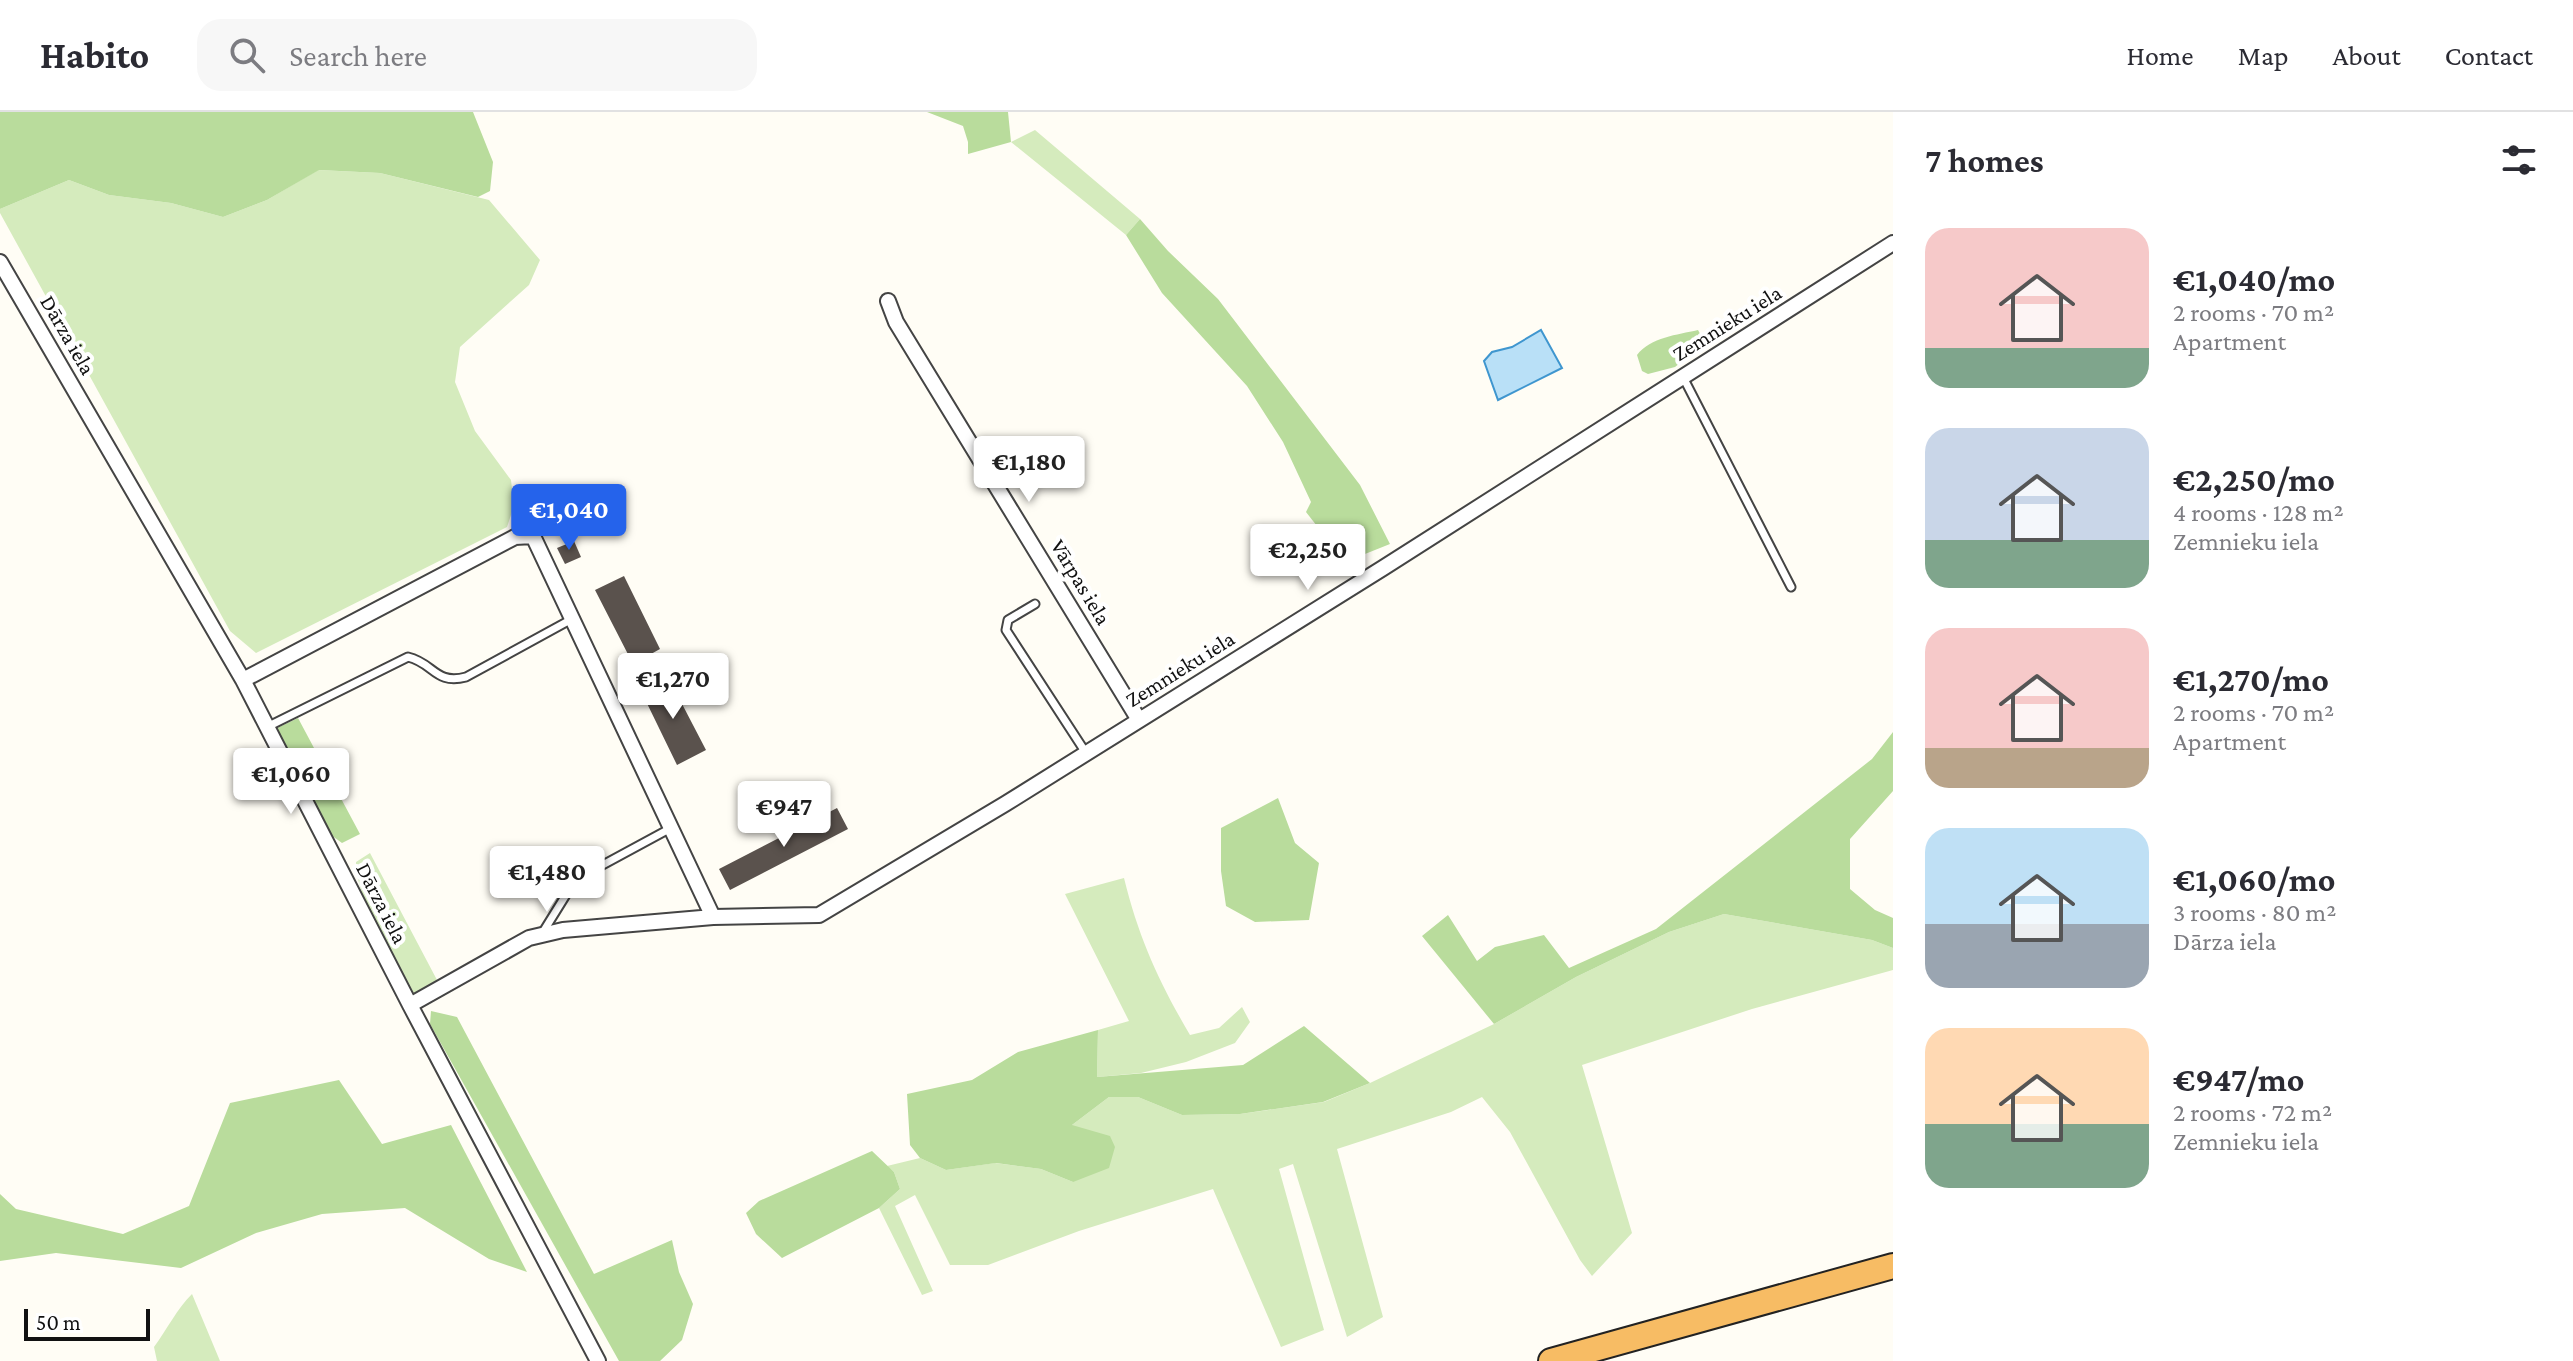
<!DOCTYPE html>
<html lang="en">
<head>
<meta charset="utf-8">
<style>
  body { margin:0; font-family:"Crimson Pro",serif; background:#f7f7f7; color:#2b2b33; height:100vh; display:flex; flex-direction:column; font-size:30px; white-space:nowrap }
  * { box-sizing:border-box; margin:0 }
  p { font-size:26px; color:#7c7c81 }
  .icon { flex:none; width:44px; height:44px; fill:none; stroke:currentColor; stroke-width:2; stroke-linecap:round; stroke-linejoin:round }
  .map { position:relative; flex:1; overflow:hidden }
  .drawer { display:flex; flex-direction:column; background:#fff; width:680px }
  .drawer>* { flex:none }
  .scale { position:absolute; left:24px; bottom:20px; width:126px; box-sizing:border-box; padding-left:8px; border:4px solid #111; border-top:0; font-size:22px; line-height:28px; white-space:nowrap; color:#111; -webkit-text-stroke:6px #fff; paint-order:stroke }
  .price { position:absolute; translate:-50% -68px; padding:0 18px; border-radius:8px; background:#fff; color:#222; font-size:26px; line-height:52px; filter:drop-shadow(0 2px 4px #0008) }
  .price::after { content:''; position:absolute; left:50%; top:48px; width:24px; height:18px; margin-left:-12px; background:inherit; clip-path:polygon(0 0,100% 0,50% 100%) }
  .price.on { background:#2563eb; color:#fff }
  ul { padding:0; list-style:none }
  li { display:flex; align-items:center; gap:24px; height:200px; padding:0 32px }
  li span { display:grid; place-items:center; flex:none; width:224px; height:160px; border-radius:24px; color:#555 }
  li>.icon { margin-inline-start:auto }
  span .icon { width:96px; height:96px; fill:#fffc; stroke-width:1 }
  li b { font-size:34px }
  h2 { display:flex; justify-content:space-between; align-items:center; height:96px; padding:0 32px; font-size:34px }
  header { display:flex; align-items:center; gap:48px; box-sizing:border-box; height:112px; padding:0 40px; background:#fff; border-bottom:2px solid #e1e1e2 }
  header strong { font-size:38px }
  nav { display:flex; gap:44px; margin-inline-start:auto; font-size:28px }
  .search { width:560px; height:72px; background:#f7f7f7; display:flex; align-items:center; gap:20px; box-sizing:border-box; padding:0 28px; border-radius:24px; color:#7c7c81; font-size:30px }
  main { display:flex; flex:1; min-height:0 }
  .map>svg:first-child { display:block }
  .green { fill:#d5ebbd }
  .forest { fill:#b9dc9c }
  .water { fill:#b9e0f7; stroke:#3f96cf; stroke-width:2 }
  .building { fill:#5a524d }
  .lines { fill:none; stroke-linecap:round; stroke-linejoin:round }
  .service-casing { stroke:#444; stroke-width:11 }
  .minor-casing { stroke:#444; stroke-width:18 }
  .trunk-casing { stroke:#222; stroke-width:28 }
  .service { stroke:#fff; stroke-width:7 }
  .minor { stroke:#fff; stroke-width:14 }
  .trunk { stroke:#f7bc64; stroke-width:24 }
  .labels { text-anchor:middle; dominant-baseline:central; stroke-width:8; stroke-linejoin:round; paint-order:stroke }
  .street-label { font-size:22px; fill:#111; stroke:#fff }
</style>
</head>
<body>
<header>
<strong>Habito</strong>
<div class="search"><svg class="icon" aria-label="search" viewBox="0 0 24 24"><circle cx="10" cy="10" r="6"/><path d="M15 15l6 6"/></svg>Search here</div>
<nav><a>Home</a><a>Map</a><a>About</a><a>Contact</a></nav>
</header>
<main>
<div class="map">
<svg width="1893" height="1249" viewBox="0 0 1893 1249">
  <rect width="100%" height="100%" fill="#fffdf5"/>
  <path class="green" d="M1035 18 1140 107 1126 123 1011 30Z
    M318 58 380 61 489 88 540 148 529 173 460 235 455 270 475 319 511 368 514 394 507 415 256 541 230 519 0 101V97L69 68 109 83 171 91 223 105 267 88Z
    M370 741 437 868 414 882C397 849 355 786 356 750Z
    M1124 766C1139 827 1159 870 1190 923L1219 916 1242 895 1250 910 1235 931 1186 950 1141 961 1097 965 1098 918 1129 909 1065 782Z
    M1724 802 1872 828 1893 836V858L1752 897 1582 953 1632 1121 1592 1164 1580 1148 1510 1020 1482 985 1451 1000 1337 1037 1383 1205 1347 1225 1293 1052 1279 1057 1324 1218 1281 1235 1213 1077 1079 1119 988 1153H950L915 1083 895 1094 933 1179 922 1183 879 1096 900 1077 894 1060 887 1054 920 1046 946 1058 995 1051 1041 1057 1073 1070 1072 1013 1109 985H1138L1182 1003 1240 1002 1324 990 1370 971 1494 912 1576 865 1669 820Z
    M192 1182 220 1249H157L154 1235C167 1217 177 1197 192 1182Z"/>
  <path class="forest" d="M0 0H473L493 50 490 79 478 85 380 61 319 58 267 88 223 105 171 91 109 83 69 68 0 97Z
    M927 0H1008L1011 30 968 42V30L963 14Z
    M1140 107 1168 139 1218 187 1360 373 1390 432 1345 450 1306 400 1311 390 1283 330 1247 274 1162 181 1126 123Z
    M1698 218 1705 231 1675 255 1648 262 1642 259 1637 243C1651 225 1677 223 1698 218Z
    M298 606 360 722 342 731 331 723 277 616Z
    M1893 620V679L1850 727V777L1875 798 1893 806V836L1872 828 1724 802 1669 820 1576 865 1494 912 1422 824 1448 803 1477 849 1495 835 1544 823 1569 856 1656 817 1872 647Z
    M1278 686 1295 731 1319 751 1309 808 1255 810 1226 794 1221 759V716Z
    M431 899 457 905 594 1162 672 1128 679 1160 693 1192 682 1228 660 1249H619L430 912Z
    M1304 914 1370 971 1323 990 1240 1002 1182 1003 1138 985H1109L1072 1013 1110 1024 1115 1035 1109 1056 1073 1070 1041 1057 996 1051 946 1058 920 1046 910 1033 907 982 972 968 1018 940 1098 918 1097 965 1243 953Z
    M339 968 382 1032 451 1013 527 1160 489 1147 405 1096 322 1102 256 1121 181 1156 56 1141 0 1149V1082L16 1097 123 1122 189 1094 230 991Z
    M872 1039 894 1060 900 1077 879 1096 782 1146 756 1122 746 1101 759 1089Z"/>
  <path class="water" d="M1541 218 1562 256 1498 288 1484 249 1492 240 1512 235Z"/>
  <path class="building" d="M574 429 581 445 565 452 557 436Z
    M624 464 660 537 633 552 595 478Z
    M668 565 706 638 677 653 640 577Z
    M837 696 848 717 730 778 719 757Z"/>
  <g class="lines">
    <g class="service-casing">
      <path id="service" d="M1683 265 1791 475
        M1035 492 1008 508 1006 518 1086 641
        M267 615 408 545C434 551 435 573 466 565L572 507
        M543 820 569 778 586 762 671 716"/>
    </g>
    <g class="minor-casing">
      <path id="minor" d="M0 150 243 568 410 893 598 1249
        M888 189 896 210 1139 608
        M243 568 515 425 533 424 713 805
        M410 893 529 826 563 818 713 805 819 803 1005 692 1383 456 1893 131"/>
    </g>
    <g class="trunk-casing">
      <path id="trunk" d="M1551 1249 1893 1154"/>
    </g>
    <use href="#service" class="service"/>
    <use href="#minor" class="minor"/>
    <use href="#trunk" class="trunk"/>
  </g>
  <g class="labels">
    <g class="street-label">
      <text transform="translate(1727 211) rotate(-32)">Zemnieku iela</text>
      <text transform="translate(68 223) rotate(60)">Dārza iela</text>
      <text transform="translate(1081 470) rotate(59)">Vārpas iela</text>
      <text transform="translate(1180 557) rotate(-32)">Zemnieku iela</text>
      <text transform="translate(382 791) rotate(63)">Dārza iela</text>
    </g>
  </g>
</svg>
<div class="scale">50 m</div>
<b class="price" style="left:1029px;top:392px">€1,180</b>
<b class="price on" style="left:569px;top:440px">€1,040</b>
<b class="price" style="left:1308px;top:480px">€2,250</b>
<b class="price" style="left:673px;top:609px">€1,270</b>
<b class="price" style="left:291px;top:704px">€1,060</b>
<b class="price" style="left:784px;top:737px">€947</b>
<b class="price" style="left:547px;top:802px">€1,480</b>
</div>
<section class="drawer">
<h2>7 homes<svg class="icon" aria-label="filters" viewBox="0 0 24 24"><path d="M4 7h16M4 17h16"/><circle cx="9" cy="7" r="2"/><circle cx="15" cy="17" r="2"/></svg></h2>
<ul>
<li><span style="background:linear-gradient(#f6c9c9 75%,#7fa58c 0)"><svg class="icon" aria-label="home" viewBox="0 0 24 24"><path d="M3 11l9-7 9 7M6 9v11h12V9"/></svg></span><div><b>€1,040/mo</b><p>2 rooms · 70 m²</p><p>Apartment</p></div></li>
<li><span style="background:linear-gradient(#c9d6e8 70%,#7fa58c 0)"><svg class="icon" aria-label="home" viewBox="0 0 24 24"><path d="M3 11l9-7 9 7M6 9v11h12V9"/></svg></span><div><b>€2,250/mo</b><p>4 rooms · 128 m²</p><p>Zemnieku iela</p></div></li>
<li><span style="background:linear-gradient(#f6c9c9 75%,#b9a48a 0)"><svg class="icon" aria-label="home" viewBox="0 0 24 24"><path d="M3 11l9-7 9 7M6 9v11h12V9"/></svg></span><div><b>€1,270/mo</b><p>2 rooms · 70 m²</p><p>Apartment</p></div></li>
<li><span style="background:linear-gradient(#bfe0f5 60%,#9aa5b1 0)"><svg class="icon" aria-label="home" viewBox="0 0 24 24"><path d="M3 11l9-7 9 7M6 9v11h12V9"/></svg></span><div><b>€1,060/mo</b><p>3 rooms · 80 m²</p><p>Dārza iela</p></div></li>
<li><span style="background:linear-gradient(#ffd9b3 60%,#7fa58c 0)"><svg class="icon" aria-label="home" viewBox="0 0 24 24"><path d="M3 11l9-7 9 7M6 9v11h12V9"/></svg></span><div><b>€947/mo</b><p>2 rooms · 72 m²</p><p>Zemnieku iela</p></div></li>
</ul>
</section>
</main>
</body>
</html>
